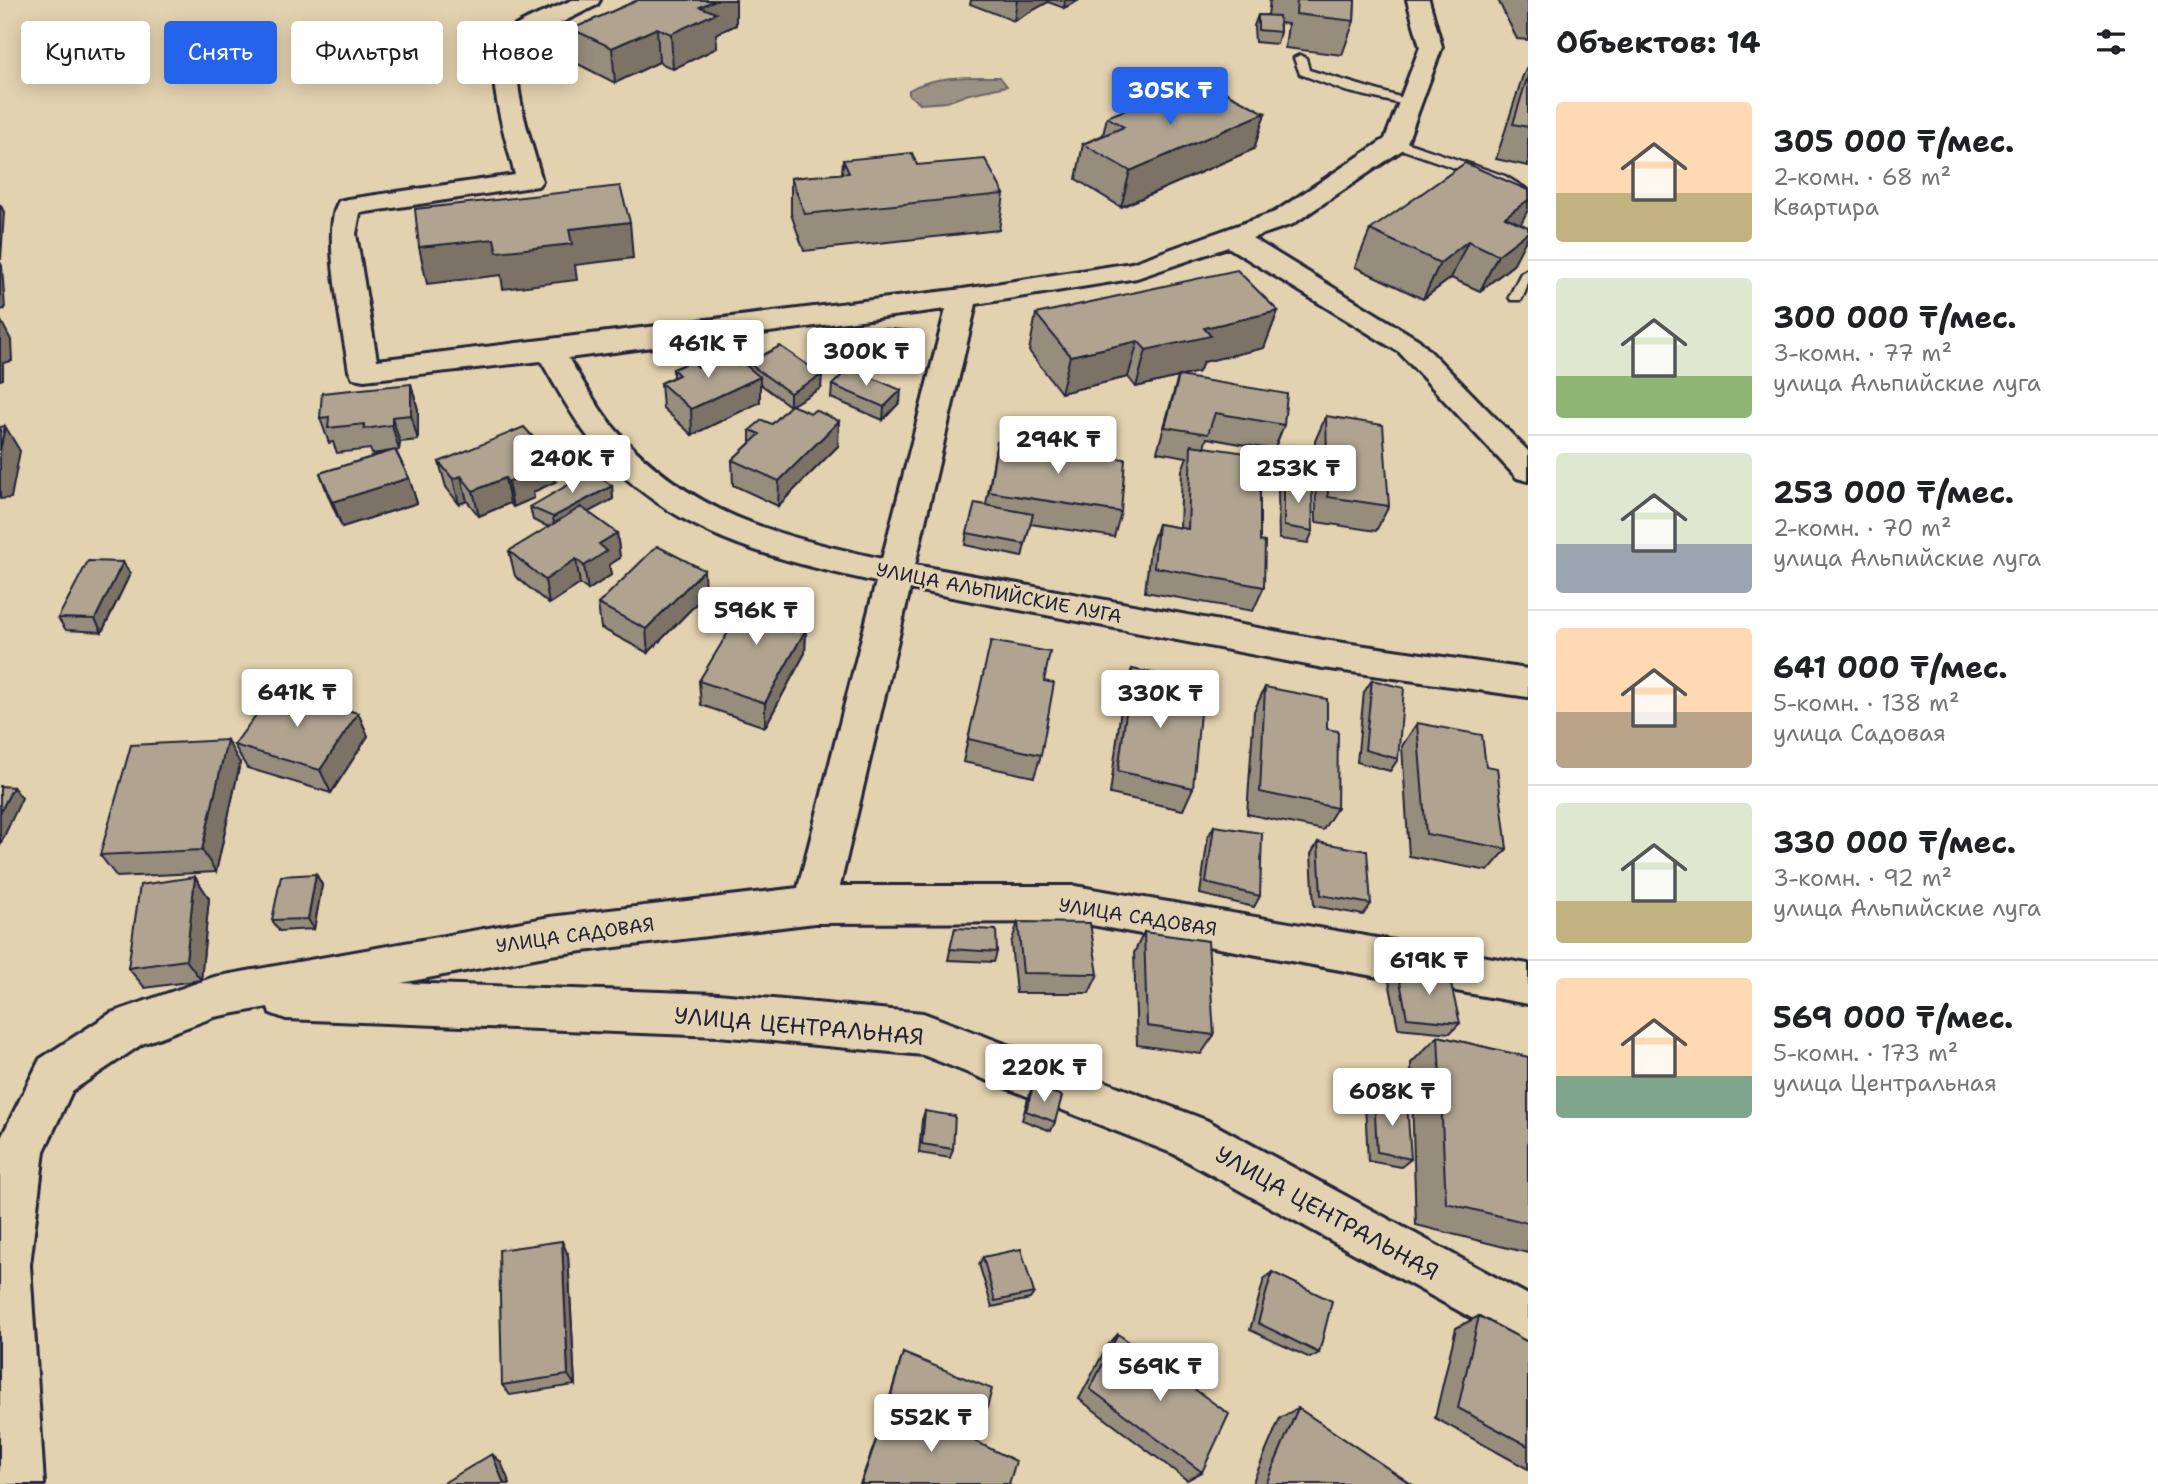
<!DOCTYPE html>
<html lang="ru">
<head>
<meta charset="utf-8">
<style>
  body { margin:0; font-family:"Shantell Sans",sans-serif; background:#f2f2f2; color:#202124; height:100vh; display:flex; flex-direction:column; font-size:26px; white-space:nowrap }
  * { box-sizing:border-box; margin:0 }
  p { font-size:23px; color:#757577 }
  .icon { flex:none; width:38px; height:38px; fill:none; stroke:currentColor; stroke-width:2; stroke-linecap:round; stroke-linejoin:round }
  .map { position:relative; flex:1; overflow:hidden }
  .side { display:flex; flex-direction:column; background:#fff; width:630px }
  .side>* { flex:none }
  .banner { position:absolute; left:21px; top:21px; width:665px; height:63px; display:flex; gap:14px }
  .price { position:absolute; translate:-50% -60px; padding:0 16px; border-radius:7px; background:#fff; color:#222; font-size:23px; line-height:46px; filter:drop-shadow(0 2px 4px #0008) }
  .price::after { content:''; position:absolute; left:50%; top:42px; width:21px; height:16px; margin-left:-10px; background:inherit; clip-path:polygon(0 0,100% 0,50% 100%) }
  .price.on { background:#2563eb; color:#fff }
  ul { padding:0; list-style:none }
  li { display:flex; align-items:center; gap:21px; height:175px; padding:0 28px }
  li+li { border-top:2px solid #e0e0e0 }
  li span { display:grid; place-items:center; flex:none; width:196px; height:140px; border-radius:7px; color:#555 }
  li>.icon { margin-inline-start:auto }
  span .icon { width:84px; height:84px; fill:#fffc; stroke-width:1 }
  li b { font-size:30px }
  h2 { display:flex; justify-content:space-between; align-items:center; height:84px; padding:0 28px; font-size:30px }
  .chip { padding:0 24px; border-radius:7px; background:#fff; box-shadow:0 4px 18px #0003; font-size:24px; line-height:63px }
  .chip.on { background:#2563eb; color:#fff }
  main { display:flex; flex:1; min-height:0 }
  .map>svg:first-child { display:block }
  .water { fill:#9b9184; stroke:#6b6567; stroke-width:2 }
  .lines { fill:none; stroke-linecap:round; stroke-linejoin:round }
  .service-casing { stroke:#22223b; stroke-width:5 }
  .minor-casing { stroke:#22223b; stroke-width:6 }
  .service { fill:#e3d2af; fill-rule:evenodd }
  .minor { fill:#e3d2af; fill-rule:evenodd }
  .wall { fill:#978d7d; stroke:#22223b; stroke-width:2 }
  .shaded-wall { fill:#7b7366; stroke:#22223b; stroke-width:2 }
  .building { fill:#b0a491; stroke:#22223b; stroke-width:2 }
  .labels { text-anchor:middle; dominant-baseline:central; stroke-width:5; stroke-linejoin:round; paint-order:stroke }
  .street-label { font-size:19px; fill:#22223b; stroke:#e3d2af }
  .near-street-label { font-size:23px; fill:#22223b; stroke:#e3d2af }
</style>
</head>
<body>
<main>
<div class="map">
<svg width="1528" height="1484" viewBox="0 0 1528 1484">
  <rect width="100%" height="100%" fill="#e3d2af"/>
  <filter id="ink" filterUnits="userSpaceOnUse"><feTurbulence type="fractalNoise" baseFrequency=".0143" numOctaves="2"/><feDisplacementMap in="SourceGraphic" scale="14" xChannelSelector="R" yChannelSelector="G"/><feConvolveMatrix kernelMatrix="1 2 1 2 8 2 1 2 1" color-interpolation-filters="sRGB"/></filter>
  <g filter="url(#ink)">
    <path class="water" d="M1000 77 1007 86 969 94 947 102 921 104 909 95V90C936 75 971 77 1000 77Z"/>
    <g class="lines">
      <g class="service-casing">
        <path id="service" d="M1300 55 1306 58 1309 70 1416 102 1410 106 1345 91 1300 74 1294 58Z
          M1392 140H1400L1505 176 1528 190V200L1495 182 1392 146Z
          M1528 269C1528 281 1528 289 1521 300H1511L1509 297 1521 273Z"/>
      </g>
      <g class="minor-casing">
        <path id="minor" d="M572 0H600L597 5 522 42C507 79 532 142 542 181L538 186 360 213 356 234 377 360 963 289 1132 263 1275 212 1385 139 1420 47 1407 0H1429L1442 47 1405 148 1293 224 1252 238 1419 340 1528 451V481L1517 478 1399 352 1228 247 1137 278 976 304 915 565 1323 640 1528 669V697L1323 668 910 589 840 886H1075L1528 964V1004L1075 922 815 923 550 955 401 983 718 994 923 1013 1206 1120 1528 1295V1349L1174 1154 923 1055 718 1036 286 1019 270 1013 268 1007 214 1017 142 1044 72 1091 44 1151 30 1265 44 1484H0V1140L40 1059 111 1013 214 977 550 917 798 888 876 582C769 558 664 533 592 442 572 417 557 388 541 361L364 380 353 378 349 371C344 335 320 229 339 201L348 199 515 175C508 145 478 57 504 34 518 21 554 9 572 0ZM946 309 882 559C775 535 691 515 615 429 597 408 583 381 568 358Z"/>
      </g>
      <use href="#service" class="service"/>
      <use href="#minor" class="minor"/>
    </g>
    <path class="wall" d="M638 0H736V25L716 34 717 48 673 69 659 62 615 83 576 63 572 29Z
      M971 0H1079L1064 8 1048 2 1014 21 970 4Z
      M1270 0H1355L1354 21 1342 55 1285 48 1288 24 1280 23V32L1277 44 1255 42 1254 26 1258 15H1268Z
      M1498 0H1528V40L1517 39Z
      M1528 65V166L1496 159 1522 78Z
      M1171 106 1265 113 1254 149 1121 207 1076 179 1083 144 1103 135 1107 117Z
      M843 160 917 165 1004 194 999 230 804 251 791 214V178L842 174Z
      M1521 224 1513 265 1480 291 1451 278 1423 299 1355 267 1370 230Z
      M1278 311 1264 348 1203 362 1199 372 1181 376 1284 425 1274 450 1207 438 1204 447 1260 541 1264 587 1253 611 1145 592 1150 549 1158 524 1180 528 1182 470 1187 457 1157 452 1178 377 1136 387 1128 377 1061 393 1029 351 1036 314Z
      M914 331 910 365 861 360 862 348Z
      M748 363 821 388 790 406 760 384V402L692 435 663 408 661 383 673 377V369L738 365 748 367Z
      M411 384 418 410V440L400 442 399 450 396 451 409 478 417 503 342 527 329 498 320 473 391 451 372 454 370 449 337 453 333 442 329 443 320 418Z
      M832 385 900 402 883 420 831 398Z
      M1326 416 1389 506 1376 531 1316 522 1315 441Z
      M772 424 838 446 778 506 733 485 732 460 750 443V430Z
      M997 442 1121 512 1114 537 1030 524 1022 557 965 545 967 533 986 505Z
      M439 462 555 482 533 492 534 498 513 507 510 503 479 516 467 501 459 504 446 487Z
      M1284 478 1313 531 1308 543 1279 539 1278 491Z
      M612 486 613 499 588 512 617 533 620 558 609 565 611 575 588 590 580 584 549 604 515 576 509 551 549 527 533 520 530 507Z
      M130 574 102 632 66 630 58 618Z
      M705 595 648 653 601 628 598 604Z
      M803 604V628L806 629 805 653 765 727 701 705 699 681Z
      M1132 669 1190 711 1193 788 1183 810 1110 794 1123 693Z
      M1372 680 1398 759 1390 771 1357 762 1364 692Z
      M1044 681 1041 755 1034 777 963 762 968 739Z
      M1265 687 1327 729 1337 808 1323 830 1247 814 1254 711Z
      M320 689 327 705 358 713 368 736 331 793 247 768 234 745 295 699Z
      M1417 723 1486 766 1507 849 1488 871 1409 856 1402 746Z
      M240 763 216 872 117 877 100 855Z
      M1214 826 1260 896 1254 907 1200 894 1208 837Z
      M1318 842 1371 904 1363 915 1314 906 1311 854Z
      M316 874 322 885 314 929 279 931 272 920Z
      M195 877 209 898 201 980 145 988 128 968Z
      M1018 922 1098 974 1089 993H1016L1011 943Z
      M955 928 997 952 994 962 948 960Z
      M1144 932 1214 1035 1201 1054 1137 1045 1134 953Z
      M1398 971 1460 1023 1450 1033 1398 1028 1389 981Z
      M1438 1036 1528 1057V1253L1416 1225 1411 1063Z
      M1033 1086 1055 1122 1051 1131 1022 1120 1029 1095Z
      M1374 1096 1411 1159 1401 1167 1368 1161 1365 1105Z
      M925 1111 953 1149 950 1158 919 1153 922 1120Z
      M568 1255 575 1385 510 1395 502 1385Z
      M983 1257 1034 1293 1030 1299 992 1307 979 1264Z
      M1272 1272 1319 1353 1310 1358 1250 1330 1264 1279Z
      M1479 1316 1528 1342V1469L1435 1418 1456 1328Z
      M1118 1334 1202 1472 1187 1480 1079 1399 1107 1346Z
      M903 1353 980 1433 977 1437 899 1405 1009 1484H860L890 1401 889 1400Z
      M1298 1408 1411 1484H1252L1280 1418Z"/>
    <path class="shaded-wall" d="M715 0H736V25L716 34 717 48 673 69 671 34 700 7Z
      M1017 0H1049L1048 2 1014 21Z
      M1065 0H1079L1064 8Z
      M657 28 659 62 615 83 612 48Z
      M1265 113 1254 149 1121 207 1130 171Z
      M1528 200V210L1518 229 1505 217Z
      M0 204 4 212 1 259H0Z
      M630 222 633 258 575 265 577 280 503 289 501 275 427 284 419 247Z
      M1528 232V236L1513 265 1480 291 1498 255Z
      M1468 241 1451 278 1423 299 1440 263Z
      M0 262 2 266 5 309 0 310Z
      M1278 311 1264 348 1203 362 1199 372 1136 387 1146 350 1204 328Z
      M0 319 11 340 12 361 3 363V379L0 380Z
      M1138 341 1128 377 1061 393 1070 356Z
      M822 375 821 388 790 406V393Z
      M760 377V402L692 435 691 409Z
      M411 384 418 410V440L411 415Z
      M901 390 900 402 883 420 884 407Z
      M392 417 400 442 399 450 392 425Z
      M839 421 838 446 778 506 779 481Z
      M5 426 20 451 11 498 0 499V451Z
      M551 457 555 482 533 492 534 498 513 507 508 482 525 468Z
      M461 476 467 501 459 504 453 479Z
      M409 478 417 503 342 527 333 502Z
      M505 478 510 503 479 516 473 491Z
      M612 486 613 499 555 530 553 517Z
      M617 533 620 558 609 565 611 575 588 590 584 566 599 544Z
      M576 559 580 584 549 604 545 580Z
      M123 562 130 574 102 632 95 619Z
      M704 570 705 595 648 653 646 629Z
      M803 604V628L792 625Z
      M806 629 805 653 765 727V703Z
      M320 689 331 713 313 701Z
      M358 713 368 736 331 793 320 770Z
      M227 740 240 763 216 872 202 850Z
      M13 787 22 798 0 845V813Z
      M316 874 322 885 314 929 308 919Z
      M195 877 209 898 201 980 186 960Z
      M562 1241 568 1255 575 1385 568 1375Z
      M492 1454 501 1462 510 1484H504Z"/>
    <path class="building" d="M638 0H715L700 7 716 13 671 34 657 28 612 48 572 29Z
      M1297 0H1355L1354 21 1296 14Z
      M1258 15 1279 16 1280 32 1258 30Z
      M1528 75V127L1513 124Z
      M1217 88 1265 113 1130 171 1083 144 1124 127 1107 117 1155 98 1171 106Z
      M912 153 917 165 985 159 1004 194 805 214 791 178 849 173 843 160Z
      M1465 163 1528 190V200L1505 217 1528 227V232L1498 255 1468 241 1440 263 1370 230Z
      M620 186 630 222 569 229 572 244 497 252 494 239 419 247 415 209Z
      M1237 270 1278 311 1204 328 1211 336 1146 350 1138 341 1070 356 1036 314Z
      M866 327 914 331 911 352 862 348Z
      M780 346 822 375 790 393 748 363Z
      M724 354 738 365 743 363 760 377 691 409 661 383 679 375 673 369 692 361 698 367Z
      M849 368 901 390 884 407 832 385Z
      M1179 376 1287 394 1284 425 1215 413 1208 434 1165 427Z
      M411 384V415L392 417V425L364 429V424L328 428 329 417 320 418 322 393Z
      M791 405 811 413 815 410 839 421 779 481 732 460 760 434 750 430 762 420 772 424Z
      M1326 416 1383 425 1389 506 1328 497Z
      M5 426 0 451V427Z
      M524 427 551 457 525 468 529 473 508 482 505 478 473 491 461 476 453 479 439 462Z
      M997 442 1125 459 1121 512 989 492Z
      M1191 445 1260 455V541L1265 542 1264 587 1154 567 1158 524 1188 529Z
      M395 450 409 478 333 502 320 473Z
      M592 471 612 486 553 517 530 507Z
      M1284 478 1312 483 1313 531 1284 526Z
      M975 503 1033 514 1025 544 967 533Z
      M581 507 617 533 599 544 607 551 584 566 576 559 545 580 509 551Z
      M657 546 704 570 646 629 598 604Z
      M88 561 123 562 95 619 58 618Z
      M754 589 803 604 792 625 806 629 765 703 699 681Z
      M991 641 1050 652 1044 681 1054 683 1041 755 968 739Z
      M1132 669 1193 681 1190 711 1200 713 1193 788 1118 771Z
      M1372 680 1404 688 1398 759 1365 750Z
      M305 685 320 689 313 701 358 713 320 770 234 745 273 692 295 699Z
      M1265 687 1327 699V729L1338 731 1337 808 1260 792Z
      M1417 723 1482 735 1486 766 1497 768 1507 849 1426 834Z
      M227 740 202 850 100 855 131 745Z
      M0 786 13 787 0 813Z
      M1214 826 1262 833 1260 896 1206 883Z
      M1318 842 1367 851 1371 904 1321 895Z
      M316 874 308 919 272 920 281 876Z
      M195 877 186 960 128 968 140 885Z
      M1018 922 1090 923 1098 974 1023 973Z
      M955 928 996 930 997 952 950 949Z
      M1144 932 1208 941 1214 1035 1147 1026Z
      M1398 971 1449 976 1460 1023 1407 1018Z
      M1438 1036 1528 1057V1223L1446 1203Z
      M1033 1086 1062 1096 1055 1122 1026 1111Z
      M1374 1096 1407 1103 1411 1159 1377 1152Z
      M925 1111 955 1116 953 1149 922 1144Z
      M562 1241 568 1375 502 1385 499 1250Z
      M1021 1249 1034 1293 995 1301 983 1257Z
      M1272 1272 1332 1301 1319 1353 1258 1323Z
      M1479 1316 1528 1342V1446L1458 1408Z
      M1118 1334 1229 1414 1202 1472 1090 1389Z
      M903 1353 992 1389 980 1433 891 1395Z
      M890 1400 1016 1461 1009 1484H861Z
      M1298 1408 1411 1484H1266Z
      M492 1454 504 1484H442Z"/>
  </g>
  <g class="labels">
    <g class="street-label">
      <text transform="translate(999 593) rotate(11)">УЛИЦА АЛЬПИЙСКИЕ ЛУГА</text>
      <text transform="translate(1138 917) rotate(9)">УЛИЦА САДОВАЯ</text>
      <text transform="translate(575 935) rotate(-8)">УЛИЦА САДОВАЯ</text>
    </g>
    <g class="near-street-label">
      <text transform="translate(799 1026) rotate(5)">УЛИЦА ЦЕНТРАЛЬНАЯ</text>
      <text transform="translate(1327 1213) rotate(29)">УЛИЦА ЦЕНТРАЛЬНАЯ</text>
    </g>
  </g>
</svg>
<b class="price on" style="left:1170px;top:127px">305K ₸</b>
<b class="price" style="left:708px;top:380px">461K ₸</b>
<b class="price" style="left:866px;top:388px">300K ₸</b>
<b class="price" style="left:1058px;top:476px">294K ₸</b>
<b class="price" style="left:572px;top:495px">240K ₸</b>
<b class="price" style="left:1298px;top:505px">253K ₸</b>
<b class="price" style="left:756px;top:647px">596K ₸</b>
<b class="price" style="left:297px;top:729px">641K ₸</b>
<b class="price" style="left:1160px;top:730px">330K ₸</b>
<b class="price" style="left:1429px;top:997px">619K ₸</b>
<b class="price" style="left:1044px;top:1104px">220K ₸</b>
<b class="price" style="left:1392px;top:1128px">608K ₸</b>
<b class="price" style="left:1160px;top:1403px">569K ₸</b>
<b class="price" style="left:931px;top:1454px">552K ₸</b>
<div class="banner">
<a class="chip">Купить</a>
<a class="chip on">Снять</a>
<a class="chip">Фильтры</a>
<a class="chip">Новое</a>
</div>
</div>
<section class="side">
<h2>Объектов: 14<svg class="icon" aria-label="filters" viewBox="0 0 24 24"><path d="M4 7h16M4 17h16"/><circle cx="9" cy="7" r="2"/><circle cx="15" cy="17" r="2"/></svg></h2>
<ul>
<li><span style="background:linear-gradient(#ffd9b3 65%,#c2b280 0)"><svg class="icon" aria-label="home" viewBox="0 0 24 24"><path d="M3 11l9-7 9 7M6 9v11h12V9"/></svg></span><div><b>305 000 ₸/мес.</b><p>2-комн. · 68 m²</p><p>Квартира</p></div></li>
<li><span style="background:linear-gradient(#dfe7d0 70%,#8fb573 0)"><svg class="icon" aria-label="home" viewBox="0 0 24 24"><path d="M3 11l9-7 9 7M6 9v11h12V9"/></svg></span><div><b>300 000 ₸/мес.</b><p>3-комн. · 77 m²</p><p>улица Альпийские луга</p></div></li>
<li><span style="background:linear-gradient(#dfe7d0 65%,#9aa5b1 0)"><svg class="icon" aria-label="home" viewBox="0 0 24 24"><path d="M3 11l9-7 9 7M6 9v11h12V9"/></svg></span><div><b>253 000 ₸/мес.</b><p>2-комн. · 70 m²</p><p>улица Альпийские луга</p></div></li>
<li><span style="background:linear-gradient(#ffd9b3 60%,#b9a48a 0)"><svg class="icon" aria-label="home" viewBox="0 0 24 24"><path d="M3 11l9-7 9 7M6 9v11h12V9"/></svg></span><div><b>641 000 ₸/мес.</b><p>5-комн. · 138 m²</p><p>улица Садовая</p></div></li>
<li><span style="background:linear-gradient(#dfe7d0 70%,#c2b280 0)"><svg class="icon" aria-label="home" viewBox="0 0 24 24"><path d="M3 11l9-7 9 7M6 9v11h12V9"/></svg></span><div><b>330 000 ₸/мес.</b><p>3-комн. · 92 m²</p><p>улица Альпийские луга</p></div></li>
<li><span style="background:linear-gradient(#ffd9b3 70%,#7fa58c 0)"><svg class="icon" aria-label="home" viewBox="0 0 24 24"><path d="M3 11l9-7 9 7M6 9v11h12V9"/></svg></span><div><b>569 000 ₸/мес.</b><p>5-комн. · 173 m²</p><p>улица Центральная</p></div></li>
</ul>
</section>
</main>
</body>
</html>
